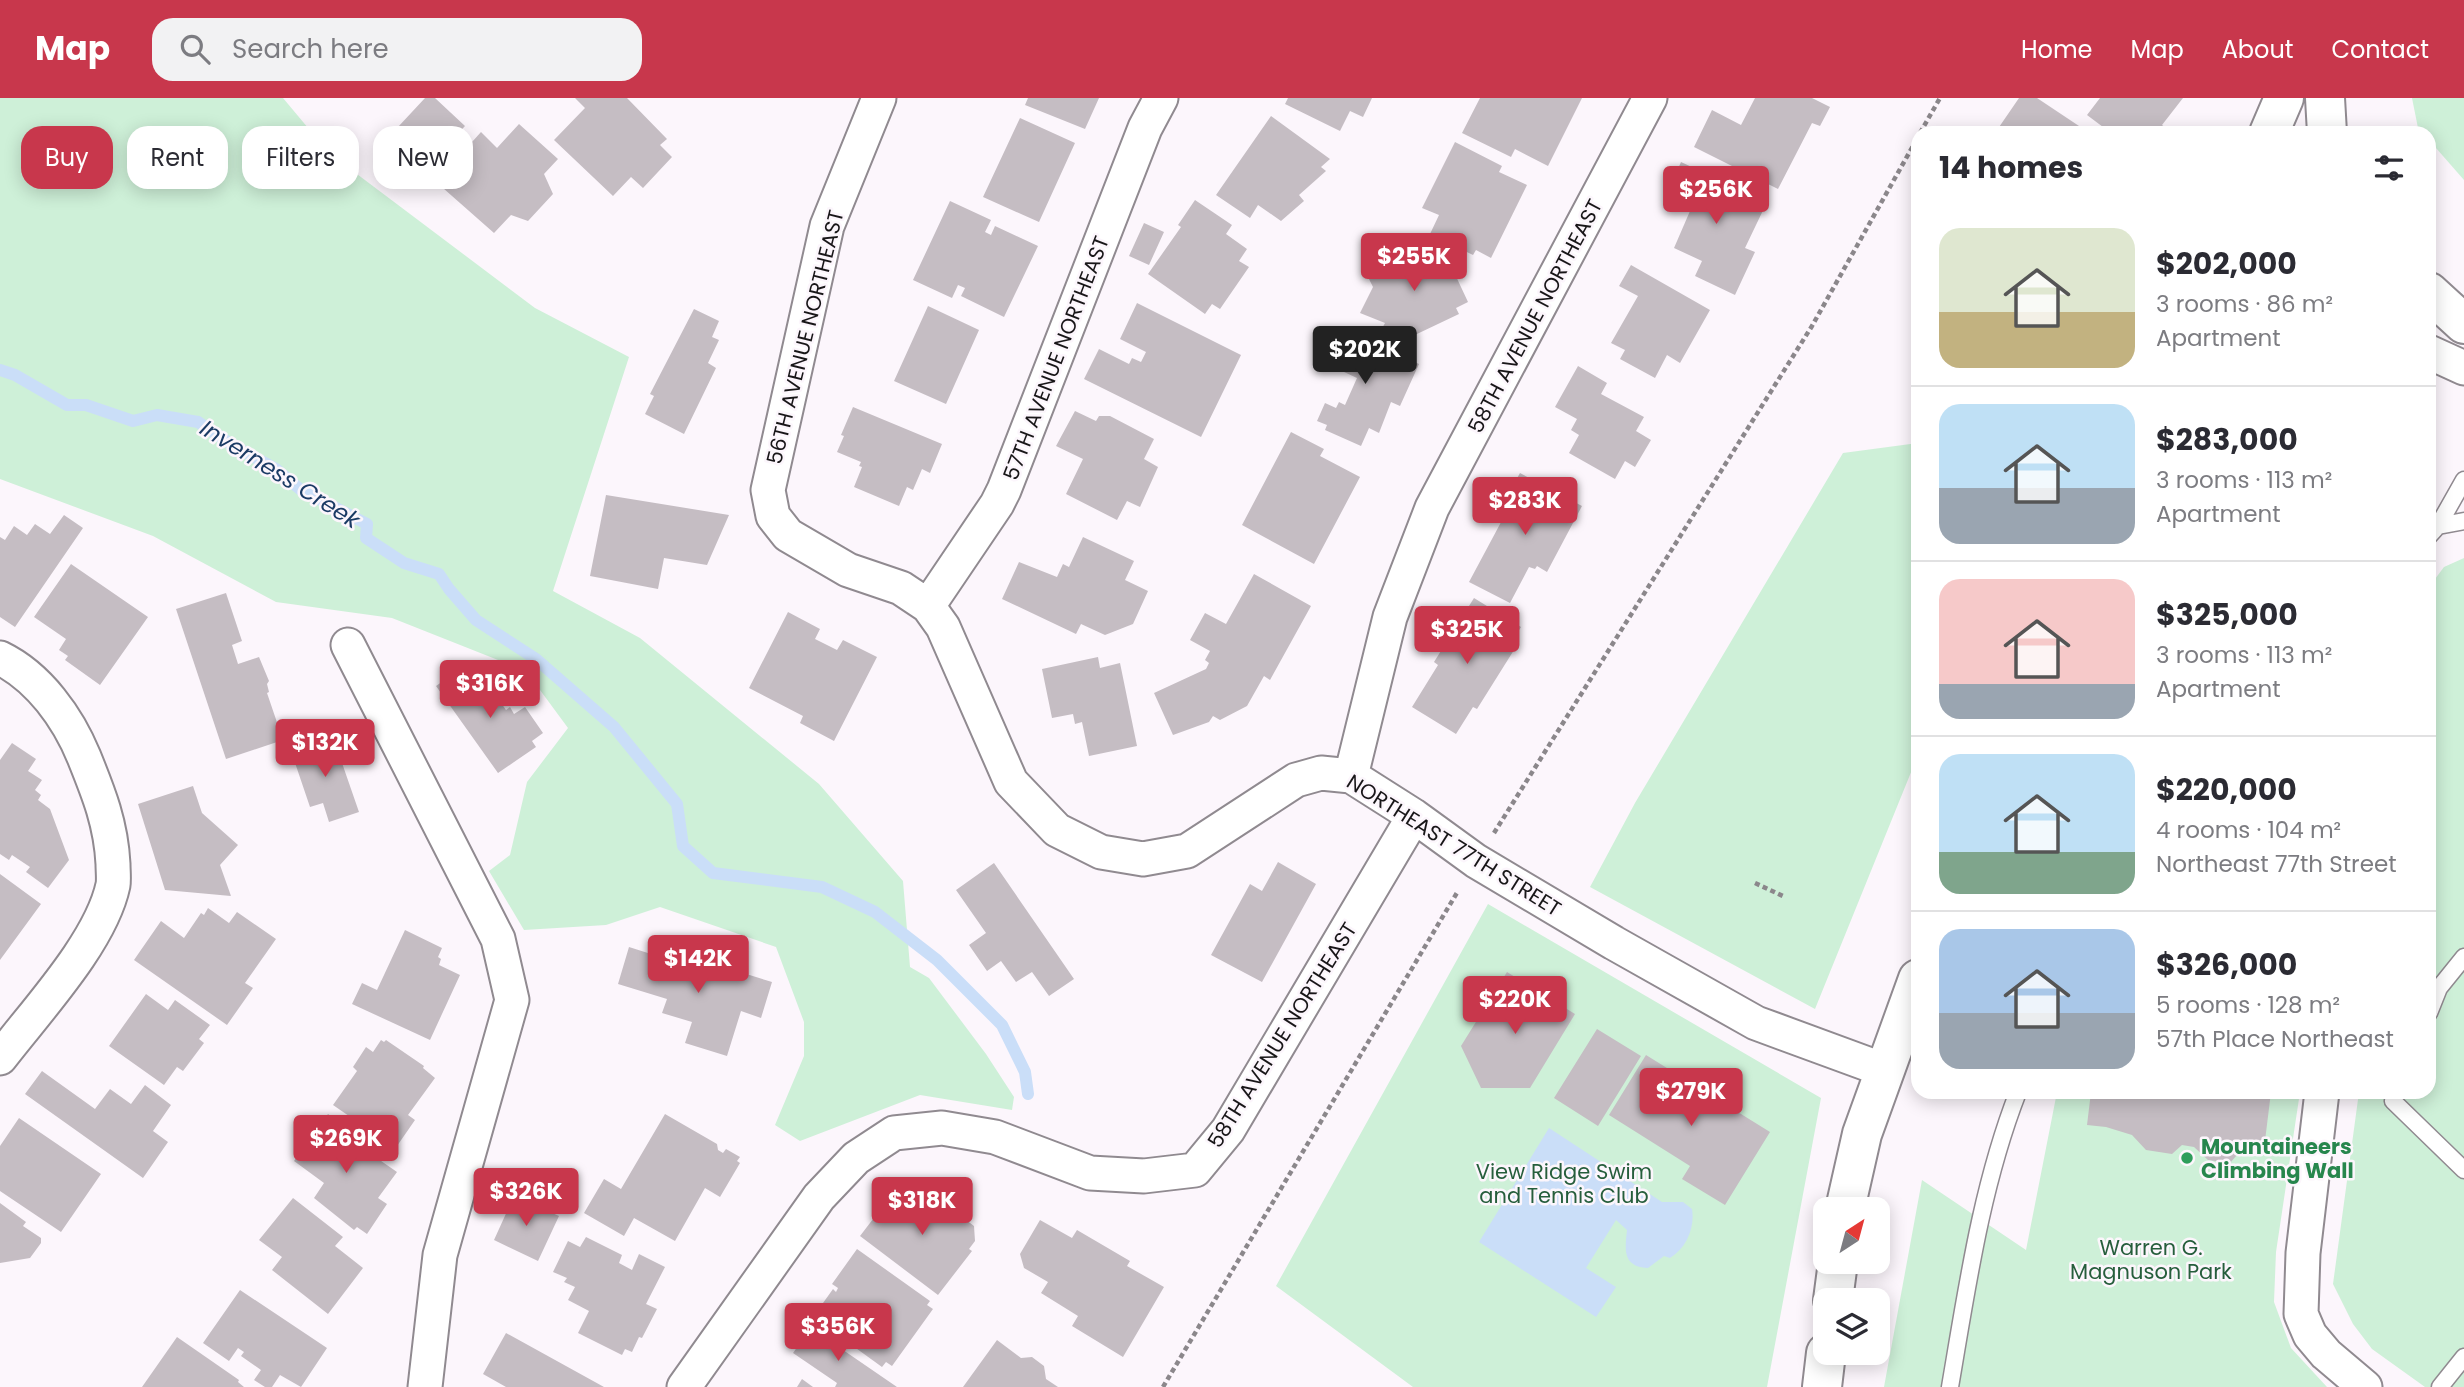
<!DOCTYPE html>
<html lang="en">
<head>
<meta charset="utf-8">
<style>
  body { margin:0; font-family:Poppins,sans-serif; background:#f2f2f3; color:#2b2b33; height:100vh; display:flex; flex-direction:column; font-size:26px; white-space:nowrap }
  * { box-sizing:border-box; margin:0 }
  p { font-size:23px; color:#7c7c81 }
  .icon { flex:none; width:38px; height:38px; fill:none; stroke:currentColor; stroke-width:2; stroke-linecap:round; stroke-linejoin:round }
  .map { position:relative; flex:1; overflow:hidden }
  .side { position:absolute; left:1911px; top:28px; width:525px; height:973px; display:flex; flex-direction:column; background:#fff; border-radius:21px; box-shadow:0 4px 18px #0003 }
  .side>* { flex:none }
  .guide { position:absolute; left:21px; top:28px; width:665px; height:63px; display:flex; gap:14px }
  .needle { width:46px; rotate:36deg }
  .controls { position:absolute; left:1813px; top:1099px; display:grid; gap:14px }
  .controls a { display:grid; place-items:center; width:77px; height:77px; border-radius:14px; background:#fff; box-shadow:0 4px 18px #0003; font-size:35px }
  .price { position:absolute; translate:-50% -60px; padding:0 16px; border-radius:7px; background:#c8374c; color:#fff; font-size:23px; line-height:46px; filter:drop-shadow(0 2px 4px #0008) }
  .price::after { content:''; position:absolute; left:50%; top:42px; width:21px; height:16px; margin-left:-10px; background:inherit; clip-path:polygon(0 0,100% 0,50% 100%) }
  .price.selected { background:#222; color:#fff }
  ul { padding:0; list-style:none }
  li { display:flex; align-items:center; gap:21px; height:175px; padding:0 28px }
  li+li { border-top:2px solid #e1e1e2 }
  li span { display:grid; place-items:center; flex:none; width:196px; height:140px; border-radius:21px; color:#555 }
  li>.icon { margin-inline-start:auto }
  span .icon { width:84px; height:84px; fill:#fffc; stroke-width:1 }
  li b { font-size:30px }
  h2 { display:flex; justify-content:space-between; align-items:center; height:84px; padding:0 28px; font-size:30px }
  .tag { padding:0 24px; border-radius:21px; background:#fff; box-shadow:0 4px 18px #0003; font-size:24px; line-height:63px }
  .tag.selected { background:#c8374c; color:#fff }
  header { display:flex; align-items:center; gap:42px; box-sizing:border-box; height:98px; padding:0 35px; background:#c8374c; color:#fff }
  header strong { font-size:33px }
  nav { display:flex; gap:38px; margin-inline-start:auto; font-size:24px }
  .search { width:490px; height:63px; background:#f2f2f3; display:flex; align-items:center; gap:18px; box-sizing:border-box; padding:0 24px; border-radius:21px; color:#7c7c81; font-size:26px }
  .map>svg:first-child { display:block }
  .green { fill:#cef0d8 }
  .water { fill:#cadef8 }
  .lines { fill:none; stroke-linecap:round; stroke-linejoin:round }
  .stream { stroke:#cadef8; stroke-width:12 }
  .building { fill:#c5bdc3 }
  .lane-casing { stroke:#908a90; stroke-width:19 }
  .street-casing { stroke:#908a90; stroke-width:37 }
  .primary-casing { stroke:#908a90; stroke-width:42 }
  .path { stroke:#8b878b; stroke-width:4.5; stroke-dasharray:5 3.5; stroke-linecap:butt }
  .lane { stroke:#fff; stroke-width:16 }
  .street { stroke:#fff; stroke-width:33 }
  .primary { stroke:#fff; stroke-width:38 }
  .leisure-dot { fill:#2e9e5b; stroke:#fcf6fc; stroke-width:2.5 }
  .labels { text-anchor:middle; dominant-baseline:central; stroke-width:5; stroke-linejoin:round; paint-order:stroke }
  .street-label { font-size:21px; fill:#181618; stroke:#fcf6fc }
  .leisure-label { font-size:21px; font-weight:bold; fill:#27864d; stroke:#fcf6fc; text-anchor:start }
  .park-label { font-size:21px; fill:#265e3c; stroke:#fcf6fc }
  .water-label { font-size:23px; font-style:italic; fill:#1b3b65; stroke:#fcf6fc }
</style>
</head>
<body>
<header>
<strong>Map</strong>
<div class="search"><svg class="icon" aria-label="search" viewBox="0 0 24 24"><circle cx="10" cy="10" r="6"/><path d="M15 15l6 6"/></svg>Search here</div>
<nav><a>Home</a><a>Map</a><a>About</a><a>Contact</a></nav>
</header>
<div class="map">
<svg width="2464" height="1289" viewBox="0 0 2464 1289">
  <rect width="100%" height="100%" fill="#fcf6fc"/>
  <path class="green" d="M0 0H283L329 55 535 210 629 259 553 493 640 540 819 686 903 783 910 869 929 880 986 956 1014 999 1012 1012 920 997 800 1043 775 1027 804 958V924L776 849 660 809 606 827 524 832 489 773 510 757 527 684 568 630 526 573 392 520 276 504 153 438 0 381Z
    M2412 0H2464V82L2429 42V35H2423L2418 30Z
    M1918 345V657L1815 911 1590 789 1635 705 1843 355Z
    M2464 460V1289H2425L2372 1251 2353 1226 2333 1186 2359 994H2429V489L2444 469Z
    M1488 806 1821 1000 1767 1289H1413L1276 1188Z
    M2057 994H2300L2276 1154 2274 1204 2291 1250 2327 1289H1884L1922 1082 2026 1152Z"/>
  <path class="water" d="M1549 1030 1662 1104H1683L1692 1111C1695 1129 1687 1150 1670 1160L1664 1158 1648 1170C1622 1169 1625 1151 1627 1132L1616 1122 1586 1170 1616 1189 1596 1219 1479 1144Z"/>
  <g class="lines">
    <path class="stream" d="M0 272 15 277 67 307H86L133 323 157 317 198 324 232 347 276 371 301 392 367 426 366 440 404 465 439 476 449 491 476 522 536 561 614 629 677 706 683 748 713 775 822 789 875 814 937 862 1002 927 1025 974 1028 996"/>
  </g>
  <path class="building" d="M425 0H435L465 28 451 43 463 54 481 34 497 50 519 26 558 61 544 76 553 96 528 123 511 117 494 135 435 83 450 67 439 57 434 62 398 29Z
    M575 0H627L667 41 660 47 672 59 643 90 631 79 613 98 554 42 585 10Z
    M1028 0H1099L1085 31 1025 7Z
    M1288 0H1372L1363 19 1350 13 1340 33 1285 6Z
    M1480 0H1582L1548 68 1515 51 1511 59 1462 35Z
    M1755 0H1812L1830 9 1820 28 1812 25 1778 91 1694 49 1712 12 1741 27Z
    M2019 0H2037L2079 28 2074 35H1995Z
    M2100 0H2183L2162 27 2166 30 2163 35H2111L2087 17Z
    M1271 18 1330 61 1321 69 1326 73 1299 97 1304 103 1281 123 1258 107 1250 120 1216 97Z
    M1020 20 1075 45 1039 124 983 99Z
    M1455 44 1502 68 1499 74 1527 87 1491 160 1476 152 1473 157 1430 136 1439 117 1422 110Z
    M1681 64 1767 104 1745 150 1755 154 1735 197 1695 178 1702 163 1674 150 1690 113 1665 101Z
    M1195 102 1232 127 1226 136 1247 151 1239 163 1249 169 1220 211 1212 206 1205 216 1148 176 1181 129 1178 127Z
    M950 103 991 122 985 134 991 137 995 128 1038 148 1004 219 961 198 965 190 958 187 952 200 913 182Z
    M1144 125 1164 134 1149 167 1129 158Z
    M1439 142 1468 204 1456 210 1459 216 1398 245 1379 236 1385 225 1360 215 1373 189 1366 175Z
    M1631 167 1710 212 1680 265 1667 257 1655 280 1620 261 1625 252 1611 245 1638 198 1619 188Z
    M1137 205 1241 257 1201 339 1084 281 1099 251 1129 266 1132 260 1141 264 1146 254 1120 241Z
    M928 208 979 232 946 306 894 283Z
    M694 211 719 223 712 239 719 242 708 265 716 270 684 336 645 316 654 298 650 296Z
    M1329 234 1368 251 1371 243 1419 266 1400 308 1391 304 1379 335 1369 330 1361 348 1325 332 1327 327 1317 323 1325 305 1336 310 1339 304 1345 307 1357 280 1316 261Z
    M1578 268 1607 285 1601 296 1644 319 1636 333 1651 342 1635 369 1625 363 1615 381 1569 355 1579 337 1571 332 1577 321 1555 309Z
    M853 309 942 346 930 375 922 371 913 392 907 389 899 408 854 389 862 369 859 368 861 364 837 354 844 338 841 337Z
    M1075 313 1096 323 1099 318H1110L1154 341 1144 361 1158 369 1140 409 1127 403 1117 422 1066 396 1083 361 1056 348Z
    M1291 334 1324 351 1320 358 1360 379 1314 466 1242 427Z
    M1520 375 1582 408 1547 474 1537 468 1535 471 1529 469 1510 505 1469 484 1507 413 1501 409Z
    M606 397 729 417 707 467 664 460 658 491 590 478Z
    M64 417 83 430 15 529 0 519V439L5 442 14 428 27 437 35 426 50 436Z
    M1083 439 1134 463 1125 482 1148 493 1133 526 1105 537 1081 526 1076 536 1002 501 1019 464 1057 479 1063 466 1069 469Z
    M71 466 148 519 100 587 65 562 68 558 59 552 66 541 34 519Z
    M1254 476 1311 508 1270 582 1264 578 1247 608 1220 622 1213 618 1209 624 1173 637 1154 595 1206 571 1209 565 1205 562 1210 553 1190 542 1205 515 1226 526Z
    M226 495 242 543 232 547 238 566 259 559 269 583 267 586 269 594 267 595 283 642 226 661 176 511Z
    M1474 500 1521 529 1509 548 1514 552 1477 611 1473 609 1456 636 1412 609 1438 567 1434 564Z
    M788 514 820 531 815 541 837 552 843 542 877 559 834 643 800 625 803 618 749 590Z
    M1098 559 1100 570 1120 565 1137 648 1089 658 1082 624 1075 626 1073 616 1052 620 1042 571Z
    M463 569 475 585 483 579 506 612 510 609 514 616 525 609 543 635 532 643 536 649 498 675 436 588Z
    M333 639 359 714 329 724 323 705 310 709 291 653Z
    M12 645 36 661 28 673 42 682 35 692 41 697 38 702 50 711 69 762 48 790 26 774 30 769 12 757 9 762 0 756V662Z
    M193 688 202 715 238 747 220 767 231 798 165 792 138 706Z
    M1278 764 1316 786 1262 884 1211 857 1250 786 1262 793Z
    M994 765 1074 881 1049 898 1032 874 1016 884 1001 863 987 873 969 847 986 835 956 792Z
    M0 776 41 806 0 862Z
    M208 810 229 825 237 814 276 841 245 885 253 890 227 927 134 862 161 823 184 840 201 815 204 817Z
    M405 832 442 850 438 859 441 861 439 867 460 877 430 942 352 906 362 885 377 892Z
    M629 849 651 856 654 849 671 854 668 863 705 875 708 864 772 884 761 920 741 913 727 958 685 945 692 924 662 915 667 901 618 886Z
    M1507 874 1575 916 1530 990H1481L1461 948Z
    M146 896 168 912 175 902 210 927 199 941 204 945 183 973 177 969 164 987 109 948Z
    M1597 931 1641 958 1598 1028 1554 1000Z
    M381 942 384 944 386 942 424 968 423 970 435 980 408 1017 415 1022 397 1048 390 1042 388 1045 333 1007 357 973 353 969 366 949 373 954Z
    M1646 957 1770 1034 1725 1107 1682 1081 1690 1068 1609 1017Z
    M42 973 95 1011 110 991 131 1006 145 987 171 1007 153 1033 168 1044 143 1080 25 996Z
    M2091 994H2271L2264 1051 2244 1049 2230 1065 2208 1062 2194 1049 2182 1047 2172 1056 2146 1052 2132 1037 2106 1029 2087 1027Z
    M328 1016 361 1041 358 1047 397 1074 378 1100 387 1106 367 1136 357 1129 354 1132 314 1100 324 1085 294 1063Z
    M665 1016 717 1046 718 1052 723 1055 726 1051 740 1059 737 1063 740 1065 720 1099 705 1090 675 1143 634 1120 624 1138 584 1115 604 1081 621 1091Z
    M19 1020 101 1076 61 1134 0 1093V1048Z
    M919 1086 974 1128 975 1143 969 1151 972 1153 938 1197 860 1138 893 1095 905 1104Z
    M514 1098 559 1118 538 1163 494 1142Z
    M293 1100 343 1139 335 1148 363 1170 328 1216 272 1172 282 1159 259 1142Z
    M0 1105 26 1124 23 1128 41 1140V1145L30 1160 0 1165Z
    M1040 1122 1072 1140 1077 1132 1130 1163 1127 1168 1164 1189 1123 1259 1072 1228 1078 1218 1041 1195 1048 1184 1024 1170 1020 1156Z
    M586 1139 622 1157 619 1165 632 1172 639 1156 665 1169 646 1206 657 1211 642 1240 639 1239 632 1254 625 1251 622 1257 578 1235 589 1213 568 1202 575 1189 564 1184 567 1180 553 1174 568 1143 580 1149Z
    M857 1151 930 1203 927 1207 933 1211 892 1268 886 1264 882 1269 813 1219 833 1191 836 1194 838 1190 832 1186Z
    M240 1192 327 1250 301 1289 280 1277 272 1289H265L254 1282 261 1272 241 1258 244 1254 238 1250 229 1263 203 1245Z
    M811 1230 897 1289H835L837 1285 793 1255Z
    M506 1235 604 1289H506L483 1276Z
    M177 1239 239 1282 238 1284 244 1289H142Z
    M997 1242 1021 1260 1032 1259 1044 1268 1046 1281 1058 1289H963Z
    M802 1281 813 1289H797Z"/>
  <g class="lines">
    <g class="lane-casing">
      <path id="lane" d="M2438 428 2464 423
        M2429 438 2438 428 2464 382
        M2429 915 2439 890 2464 859
        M2396 994 2393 1003 2464 1072
        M1950 1289C1967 1190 1981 1089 2018 994
        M2440 1289 2464 1259"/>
    </g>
    <g class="street-casing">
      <path id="street" d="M879 0 827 128 768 392 773 418 788 437 848 472 901 490 928 508 943 529 1011 684 1057 732 1101 754 1143 761 1187 753 1296 682 1321 675 1351 678 1414 718 1476 763 1614 845 1756 925 1884 972
        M2429 254 2464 270
        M928 508 997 406 1004 392 1145 30 1161 0
        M348 547 498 841 512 902 440 1157 425 1289
        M0 560C39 579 68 620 84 659 99 696 111 726 113 766 113 773 114 781 113 787 101 844 36 913 0 960
        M1351 678 1390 519 1432 410 1650 0
        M2322 994 2303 1155 2301 1216 2310 1237 2326 1256 2365 1289
        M684 1289 819 1099 856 1060 894 1035 942 1030 995 1039 1090 1075 1144 1078 1195 1072 1228 1032 1414 718"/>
    </g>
    <g class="primary-casing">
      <path id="primary" d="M2325 0 2327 35
        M2269 35 2284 0
        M2429 194 2464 226
        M1845 1111 1862 1036 1918 881
        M1833 1202 1838 1164
        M1822 1289 1826 1255"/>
    </g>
    <path class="path" d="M1920 35 1940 0
      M1494 735 1812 228 1918 39
      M1755 785 1785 799
      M1163 1289 1458 793"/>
    <use href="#lane" class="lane"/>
    <use href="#street" class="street"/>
    <use href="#primary" class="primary"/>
  </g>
  <circle class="leisure-dot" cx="2187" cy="1060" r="7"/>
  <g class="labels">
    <g class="street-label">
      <text transform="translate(1535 218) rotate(-62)">58TH AVENUE NORTHEAST</text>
      <text transform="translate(805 239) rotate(-76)">56TH AVENUE NORTHEAST</text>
      <text transform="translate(1056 260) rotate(-69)">57TH AVENUE NORTHEAST</text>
      <text transform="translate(1454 747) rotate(32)">NORTHEAST 77TH STREET</text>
      <text transform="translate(1282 937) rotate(-58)">58TH AVENUE NORTHEAST</text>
    </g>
    <g class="leisure-label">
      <text x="2201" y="1048">Mountaineers<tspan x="2201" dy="24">Climbing Wall</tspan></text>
    </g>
    <g class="park-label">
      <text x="1564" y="1073">View Ridge Swim<tspan x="1564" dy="24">and Tennis Club</tspan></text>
      <text x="2151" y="1149">Warren G.<tspan x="2151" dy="24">Magnuson Park</tspan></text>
    </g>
    <g class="water-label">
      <text transform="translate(280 376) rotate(32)">Inverness Creek</text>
    </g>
  </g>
</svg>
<div class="controls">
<a><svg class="needle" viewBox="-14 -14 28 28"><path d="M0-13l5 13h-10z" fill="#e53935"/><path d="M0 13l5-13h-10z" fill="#7c7c81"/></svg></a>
<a><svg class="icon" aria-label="layers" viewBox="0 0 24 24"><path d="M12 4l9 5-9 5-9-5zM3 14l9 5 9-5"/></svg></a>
</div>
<b class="price" style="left:1716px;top:128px">$256K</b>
<b class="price" style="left:1414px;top:195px">$255K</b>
<b class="price selected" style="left:1365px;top:288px">$202K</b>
<b class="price" style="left:1525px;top:439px">$283K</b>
<b class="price" style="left:1467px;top:568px">$325K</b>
<b class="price" style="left:490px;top:622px">$316K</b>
<b class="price" style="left:325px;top:681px">$132K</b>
<b class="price" style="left:698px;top:897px">$142K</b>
<b class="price" style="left:1515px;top:938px">$220K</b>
<b class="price" style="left:1691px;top:1030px">$279K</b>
<b class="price" style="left:346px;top:1077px">$269K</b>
<b class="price" style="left:526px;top:1130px">$326K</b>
<b class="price" style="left:922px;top:1139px">$318K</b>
<b class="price" style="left:838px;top:1265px">$356K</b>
<div class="guide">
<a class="tag selected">Buy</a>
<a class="tag">Rent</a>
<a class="tag">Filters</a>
<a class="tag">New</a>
</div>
<section class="side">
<h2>14 homes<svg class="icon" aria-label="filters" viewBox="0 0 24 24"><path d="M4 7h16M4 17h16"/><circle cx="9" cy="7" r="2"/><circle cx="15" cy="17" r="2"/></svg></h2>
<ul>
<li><span style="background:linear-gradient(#dfe7d0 60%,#c2b280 0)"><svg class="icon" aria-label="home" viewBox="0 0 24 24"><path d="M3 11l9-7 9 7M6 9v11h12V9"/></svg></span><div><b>$202,000</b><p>3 rooms · 86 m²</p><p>Apartment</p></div></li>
<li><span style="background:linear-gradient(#bfe0f5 60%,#9aa5b1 0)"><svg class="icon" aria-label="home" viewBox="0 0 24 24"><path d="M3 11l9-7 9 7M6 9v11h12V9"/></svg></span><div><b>$283,000</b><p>3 rooms · 113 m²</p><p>Apartment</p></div></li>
<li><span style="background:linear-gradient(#f6c9c9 75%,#9aa5b1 0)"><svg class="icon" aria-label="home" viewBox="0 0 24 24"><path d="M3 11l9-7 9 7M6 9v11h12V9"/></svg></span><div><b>$325,000</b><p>3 rooms · 113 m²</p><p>Apartment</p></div></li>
<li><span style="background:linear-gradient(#bfe0f5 70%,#7fa58c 0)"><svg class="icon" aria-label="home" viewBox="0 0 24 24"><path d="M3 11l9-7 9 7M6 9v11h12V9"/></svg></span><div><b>$220,000</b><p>4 rooms · 104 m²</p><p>Northeast 77th Street</p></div></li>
<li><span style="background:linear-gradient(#a9c7e8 60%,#9aa5b1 0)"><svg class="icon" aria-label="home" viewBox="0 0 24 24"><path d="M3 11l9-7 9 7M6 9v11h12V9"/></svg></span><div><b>$326,000</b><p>5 rooms · 128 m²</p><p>57th Place Northeast</p></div></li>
</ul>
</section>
</div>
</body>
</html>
